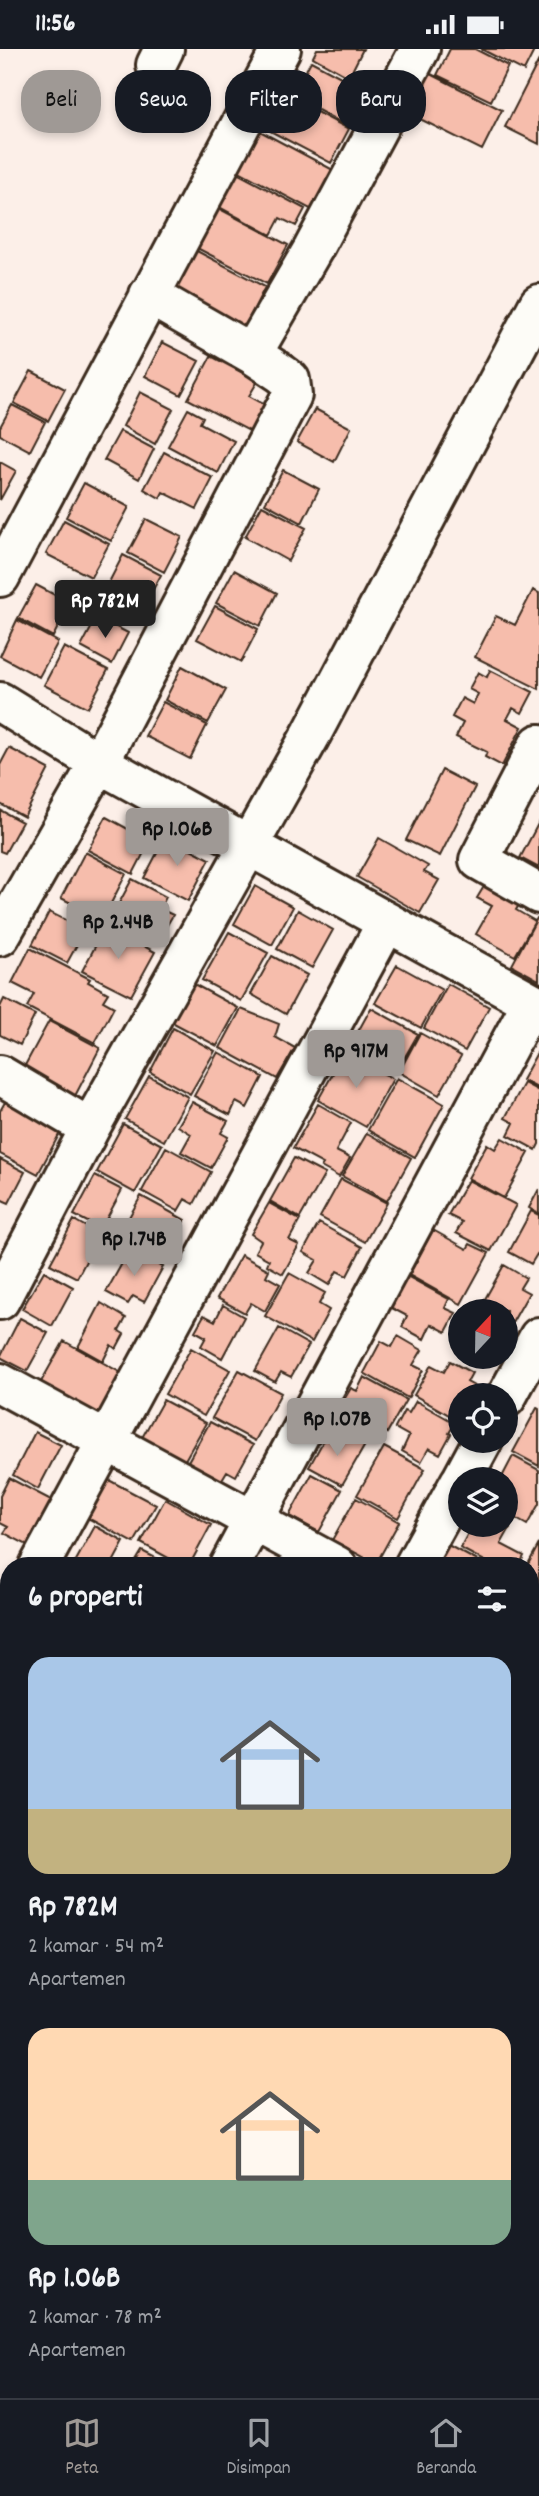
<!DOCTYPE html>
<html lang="id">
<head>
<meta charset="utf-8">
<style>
  body { margin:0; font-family:Dekko,sans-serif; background:#242831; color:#f1f3f6; height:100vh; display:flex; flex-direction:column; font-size:26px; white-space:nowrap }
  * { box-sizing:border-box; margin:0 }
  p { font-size:23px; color:#9ea1a6 }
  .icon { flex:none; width:38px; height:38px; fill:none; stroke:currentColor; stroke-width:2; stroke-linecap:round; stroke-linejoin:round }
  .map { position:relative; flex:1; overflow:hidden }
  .drawer { position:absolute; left:0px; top:1508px; width:539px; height:842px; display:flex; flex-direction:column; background:#171b24; border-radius:28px 28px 0 0; box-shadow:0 4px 10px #0003 }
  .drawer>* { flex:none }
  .guide { position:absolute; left:21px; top:21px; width:497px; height:63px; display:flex; gap:14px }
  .needle { width:46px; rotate:22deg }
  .controls { position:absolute; left:448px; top:1250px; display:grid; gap:14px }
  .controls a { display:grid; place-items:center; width:70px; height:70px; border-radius:50%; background:#171b24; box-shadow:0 4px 10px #0003; font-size:35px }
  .price { position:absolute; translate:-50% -60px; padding:0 16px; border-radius:7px; background:#9f9995; color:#111; font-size:23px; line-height:46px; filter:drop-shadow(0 2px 4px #0008) }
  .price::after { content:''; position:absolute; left:50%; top:42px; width:21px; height:16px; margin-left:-10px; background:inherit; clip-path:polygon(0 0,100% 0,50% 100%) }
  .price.selected { background:#222; color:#fff }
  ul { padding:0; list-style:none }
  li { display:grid; align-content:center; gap:14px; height:371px; padding:0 28px }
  li span { display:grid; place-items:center; height:217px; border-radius:21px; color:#555 }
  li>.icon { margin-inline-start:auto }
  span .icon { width:126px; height:126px; fill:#fffc; stroke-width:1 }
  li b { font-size:30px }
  h2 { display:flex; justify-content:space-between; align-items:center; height:84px; padding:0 28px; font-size:30px }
  .pill { padding:0 24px; border-radius:28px; background:#171b24; box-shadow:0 4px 10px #0003; font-size:24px; line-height:63px }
  .pill.selected { background:#9f9995; color:#111 }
  .status { display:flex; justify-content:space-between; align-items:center; height:49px; padding:0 35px; background:#171b24; direction:ltr }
  .status svg { height:19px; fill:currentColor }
  .tab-bar { display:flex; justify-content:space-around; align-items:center; height:98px; border-top:2px solid #363941; background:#171b24; font-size:19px; color:#9ea1a6 }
  .tab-bar a { display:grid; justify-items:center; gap:4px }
  .tab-bar .selected { color:#9f9995 }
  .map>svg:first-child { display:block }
  .building { fill:#f6bdac; stroke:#3b2a1e; stroke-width:2 }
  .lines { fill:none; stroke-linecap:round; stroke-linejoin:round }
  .street-casing { stroke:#3b2a1e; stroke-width:44 }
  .street { stroke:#fdfcf7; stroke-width:38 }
</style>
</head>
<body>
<div class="status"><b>11:56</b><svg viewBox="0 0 49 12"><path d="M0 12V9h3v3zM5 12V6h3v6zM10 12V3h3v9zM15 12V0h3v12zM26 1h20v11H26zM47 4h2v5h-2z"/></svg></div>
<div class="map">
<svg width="539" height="2349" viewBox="0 0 539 2349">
  <rect width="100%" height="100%" fill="#fcefe8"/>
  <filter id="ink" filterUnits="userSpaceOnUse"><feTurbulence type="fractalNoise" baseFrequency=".0143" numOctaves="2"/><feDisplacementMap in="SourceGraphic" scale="14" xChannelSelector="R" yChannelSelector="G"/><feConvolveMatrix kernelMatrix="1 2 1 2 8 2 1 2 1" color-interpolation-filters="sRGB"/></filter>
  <g filter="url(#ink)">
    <path class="building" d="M317 0H363L349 28 313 8Z
      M450 0H475L508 17 491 52 437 26Z
      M481 0H535L524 22Z
      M539 11V95L505 78Z
      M311 12 369 43 351 79 292 47Z
      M425 22 502 61 482 101 404 62Z
      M274 41 349 80 331 114 255 74Z
      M258 81 335 122 314 162 237 121Z
      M237 124 305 160 296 177 280 169 271 186 219 158Z
      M216 158 288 196 267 235 195 198Z
      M193 200 265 238 244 279 171 241Z
      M162 293 199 312 181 346 145 327Z
      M211 307 258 332 249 347 267 357 253 384 188 350Z
      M31 322 65 340 48 372 14 354Z
      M140 343 173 360 155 395 123 377Z
      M12 356 45 373 30 402 0 386V378Z
      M188 360 203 368 200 374 234 392 218 424 168 397Z
      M315 360 351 379 334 413 297 393Z
      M120 382 154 400 139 430 104 411Z
      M164 403 213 429 197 460 163 443 160 449 144 440Z
      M0 413 16 422 0 451Z
      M283 421 319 440 302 474 265 454Z
      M84 434 129 458 111 492 66 468Z
      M262 456 306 479 288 512 245 488Z
      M146 470 182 488 164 523 128 504Z
      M64 471 109 495 91 528 46 505Z
      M123 506 161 526 143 559 106 539Z
      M234 521 277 544 260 577 216 554Z
      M36 536 70 554 53 588 18 569Z
      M533 541 539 544V640L475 608 496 567 515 576Z
      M215 557 258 580 241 613 197 590Z
      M97 568 128 584 112 615 81 598Z
      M17 571 58 593 39 628 0 607Z
      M64 598 108 621 88 659 44 636Z
      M182 617 226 641 208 674 165 651Z
      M490 621 533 643 522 664 513 659 507 670 522 678 502 717 485 708 487 703 456 688 463 674 452 668 462 649 473 655 478 645 469 640 478 623 487 628Z
      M163 653 207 676 190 710 145 687Z
      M9 699 49 720 24 768 0 755V716Z
      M442 721 475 738 440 807 406 791Z
      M0 761 22 773 5 804 0 802Z
      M106 768 150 792 133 825 88 801Z
      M539 773V819L520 809Z
      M166 787 210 810 188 852 144 829Z
      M379 789 428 817 424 823 439 831 420 864 357 828Z
      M85 803 126 825 103 870 61 849Z
      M489 829 524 848 516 861 535 872 515 907 476 885 492 857 477 849Z
      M132 830 166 848 160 860 173 866 163 883 152 877 143 892 109 873Z
      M255 837 293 858 272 896 234 875Z
      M298 861 333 881 312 919 277 900Z
      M49 863 85 881 67 914 32 896Z
      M537 869 539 870V931L512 916Z
      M106 877 155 903 131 947 82 922Z
      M229 883 268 904 241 952 202 931Z
      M30 899 90 930 88 933 108 944 103 952 114 958 95 994 27 958 34 945 12 934Z
      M272 907 307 926 286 965 251 945Z
      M397 916 442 941 421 979 375 954Z
      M192 934 238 959 217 997 170 972Z
      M448 935 489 958 465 1002 424 979Z
      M4 950 35 966 20 996 0 986V958Z
      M371 959 418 985 402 1013 355 988Z
      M241 960 279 975 275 988 295 999 277 1030 220 999Z
      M49 972 100 999 75 1047 23 1020Z
      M173 979 215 1002 190 1045 150 1023Z
      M420 984 461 1007 439 1046 399 1023Z
      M539 1000V1040L522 1031Z
      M218 1003 263 1028 247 1059 236 1053 230 1066 194 1047Z
      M345 1003 393 1030 366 1078 318 1051Z
      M149 1027 188 1048 164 1092 125 1070Z
      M397 1029 444 1055 415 1108 368 1081Z
      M524 1034 539 1042V1095L536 1101 508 1086 514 1074 505 1069Z
      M5 1053 61 1082 38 1125 0 1105V1062Z
      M192 1053 228 1072 221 1084 228 1088 211 1119 181 1103 191 1085 178 1077Z
      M318 1055 351 1074 336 1102 350 1109 339 1128 321 1118 323 1115 293 1099Z
      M123 1075 162 1096 135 1144 97 1123Z
      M367 1084 411 1109 387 1152 342 1127Z
      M502 1089 529 1104 504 1149 468 1129 487 1095 495 1100Z
      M166 1098 211 1123 194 1155 185 1150 178 1162 142 1142Z
      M294 1109 325 1125 300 1169 270 1152Z
      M0 1110 25 1123 9 1154 0 1150Z
      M95 1127 122 1141 101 1180 74 1166Z
      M341 1130 387 1154 365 1193 320 1168Z
      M468 1131 516 1156 491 1202 456 1184 462 1173 448 1166Z
      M539 1140V1165L529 1159Z
      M141 1147 185 1171 161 1215 116 1191Z
      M269 1154 300 1171 289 1191 299 1196 283 1225 267 1216 269 1211 255 1203 261 1192 251 1185Z
      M531 1162 539 1166V1207L537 1205 531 1215 509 1203Z
      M74 1171 100 1186 77 1229 50 1215Z
      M319 1174 362 1198 347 1227 337 1222 329 1236 309 1224 317 1211 303 1203Z
      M433 1181 467 1200 470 1195 489 1204 461 1255 409 1226Z
      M130 1200 163 1218 144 1253 133 1247 128 1255 106 1243Z
      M241 1206 269 1221 266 1227 280 1235 265 1262 251 1254 245 1264 217 1249Z
      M504 1216 526 1229 520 1239 529 1244 512 1274 506 1270V1262H490L481 1257Z
      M44 1222 73 1238 52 1277 22 1260Z
      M289 1224 325 1244 319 1255 329 1261 312 1293 265 1267Z
      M407 1227 449 1250 445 1259 456 1264 446 1283 431 1275 424 1290 402 1278 407 1267 390 1258Z
      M101 1254 126 1269 119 1282 124 1285 116 1300 111 1296 103 1312 78 1298Z
      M223 1256 244 1268 222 1309 201 1297 206 1288 195 1282 204 1266 215 1272Z
      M20 1269 48 1284 27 1322 0 1308Z
      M279 1279 309 1296 291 1328 281 1323 275 1333 255 1322Z
      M398 1287 422 1301 413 1316 423 1321 408 1349 364 1324 381 1292 392 1298Z
      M64 1292 123 1325 96 1373 37 1340Z
      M191 1299 230 1321 204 1367 165 1345Z
      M450 1312 472 1324 467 1333 476 1338 471 1346H460V1366L458 1371 414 1346 431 1316 444 1323Z
      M239 1321 281 1344 255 1392 212 1369Z
      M364 1328 406 1351 387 1384 376 1377 369 1388 348 1376 353 1367 339 1359 351 1339 357 1342Z
      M163 1351 206 1374 181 1418 139 1394Z
      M416 1352 455 1374 449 1384 451 1385 440 1405 429 1399 421 1413 402 1402 409 1387 395 1379 404 1362 409 1364Z
      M537 1359 539 1360V1417L513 1403Z
      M210 1373 253 1396 236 1427 227 1422 221 1432 205 1422 203 1426 186 1416Z
      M35 1383 61 1396 38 1440 13 1426Z
      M343 1383 365 1396 342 1436 309 1418 326 1387 338 1393Z
      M384 1398 425 1420 398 1469 357 1446Z
      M513 1407 539 1421V1455L527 1476 506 1464V1430H501Z
      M312 1425 342 1441 319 1483 289 1467Z
      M9 1429 53 1452 29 1497 4 1484 8 1478 0 1474V1447Z
      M105 1429 156 1456 134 1494 84 1467Z
      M356 1449 399 1473 376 1515 332 1491Z
      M165 1450 211 1476 189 1517H183L141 1494Z
      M506 1468 514 1472 501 1495 524 1507 519 1517H494L460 1499 473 1475H506Z
      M95 1477 124 1493 111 1517H73Z
      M446 1495 487 1517H433Z
      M539 1495V1544L530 1540V1517H527Z
      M142 1502 171 1517H133Z
      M530 1546 539 1550V1580L530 1596Z
      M9 1639V1672L0 1667V1655Z
      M0 1675 9 1680V1707L0 1722Z
      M532 1709 539 1712 538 1766 530 1762Z
      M3 1760 9 1763V1796L0 1791V1766Z
      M530 1769 539 1774V1798L530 1814Z
      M0 1796 9 1801V1844L2 1841 0 1844Z
      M539 1815V1852L538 1853 530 1849V1831Z
      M539 1926V1959L530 1954V1941Z
      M9 1954V1992L0 1987V1970Z"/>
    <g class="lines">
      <g class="street-casing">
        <path id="street" d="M156 16 164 0
          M252 305 313 200 420 0
          M0 528 281 0
          M0 653 99 714 539 957
          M539 695 479 811 539 845
          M0 887 99 714 292 346 290 331 282 325 252 305 149 246
          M0 1026 90 1079
          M0 1251 90 1079 312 684 539 255
          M0 1334 337 1517
          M506 1349 539 1288
          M462 1430 483 1391
          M39 1517 387 873
          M229 1517 532 953
          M414 1517 460 1433
          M0 1588 9 1572
          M530 1644 539 1627
          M0 1941 9 1925
          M0 2000 9 2005"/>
      </g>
      <use href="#street" class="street"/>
    </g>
  </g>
</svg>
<div class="controls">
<a><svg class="needle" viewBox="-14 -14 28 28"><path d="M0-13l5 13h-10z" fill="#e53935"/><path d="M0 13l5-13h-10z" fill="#9ea1a6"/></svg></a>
<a><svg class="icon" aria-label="locate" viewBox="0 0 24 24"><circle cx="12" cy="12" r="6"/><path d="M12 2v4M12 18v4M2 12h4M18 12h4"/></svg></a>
<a><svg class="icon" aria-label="layers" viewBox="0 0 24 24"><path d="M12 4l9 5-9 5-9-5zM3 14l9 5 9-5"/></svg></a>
</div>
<b class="price selected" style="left:105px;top:591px">Rp 782M</b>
<b class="price" style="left:177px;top:819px">Rp 1.06B</b>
<b class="price" style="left:118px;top:912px">Rp 2.44B</b>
<b class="price" style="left:356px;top:1041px">Rp 917M</b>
<b class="price" style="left:134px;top:1229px">Rp 1.74B</b>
<b class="price" style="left:337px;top:1409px">Rp 1.07B</b>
<div class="guide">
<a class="pill selected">Beli</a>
<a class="pill">Sewa</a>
<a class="pill">Filter</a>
<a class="pill">Baru</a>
</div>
<section class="drawer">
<h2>6 properti<svg class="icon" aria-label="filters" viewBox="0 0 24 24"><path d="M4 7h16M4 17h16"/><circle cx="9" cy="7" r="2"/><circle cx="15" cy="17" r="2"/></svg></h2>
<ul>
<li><span style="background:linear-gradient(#a9c7e8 70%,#c2b280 0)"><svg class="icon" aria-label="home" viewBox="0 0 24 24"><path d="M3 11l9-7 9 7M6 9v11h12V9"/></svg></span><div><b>Rp 782M</b><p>2 kamar · 54 m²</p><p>Apartemen</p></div></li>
<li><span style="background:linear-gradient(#ffd9b3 70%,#7fa58c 0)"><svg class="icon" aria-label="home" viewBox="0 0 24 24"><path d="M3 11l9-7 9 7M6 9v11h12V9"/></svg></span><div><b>Rp 1.06B</b><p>2 kamar · 78 m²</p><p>Apartemen</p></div></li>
</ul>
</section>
</div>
<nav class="tab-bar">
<a class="selected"><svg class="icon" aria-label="map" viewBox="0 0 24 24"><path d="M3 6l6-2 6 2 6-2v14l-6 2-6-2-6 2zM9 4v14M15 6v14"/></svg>Peta</a>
<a><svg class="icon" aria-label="saved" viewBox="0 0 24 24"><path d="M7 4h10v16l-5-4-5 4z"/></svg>Disimpan</a>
<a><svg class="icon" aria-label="home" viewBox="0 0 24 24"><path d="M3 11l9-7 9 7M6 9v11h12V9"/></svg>Beranda</a>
</nav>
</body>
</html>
